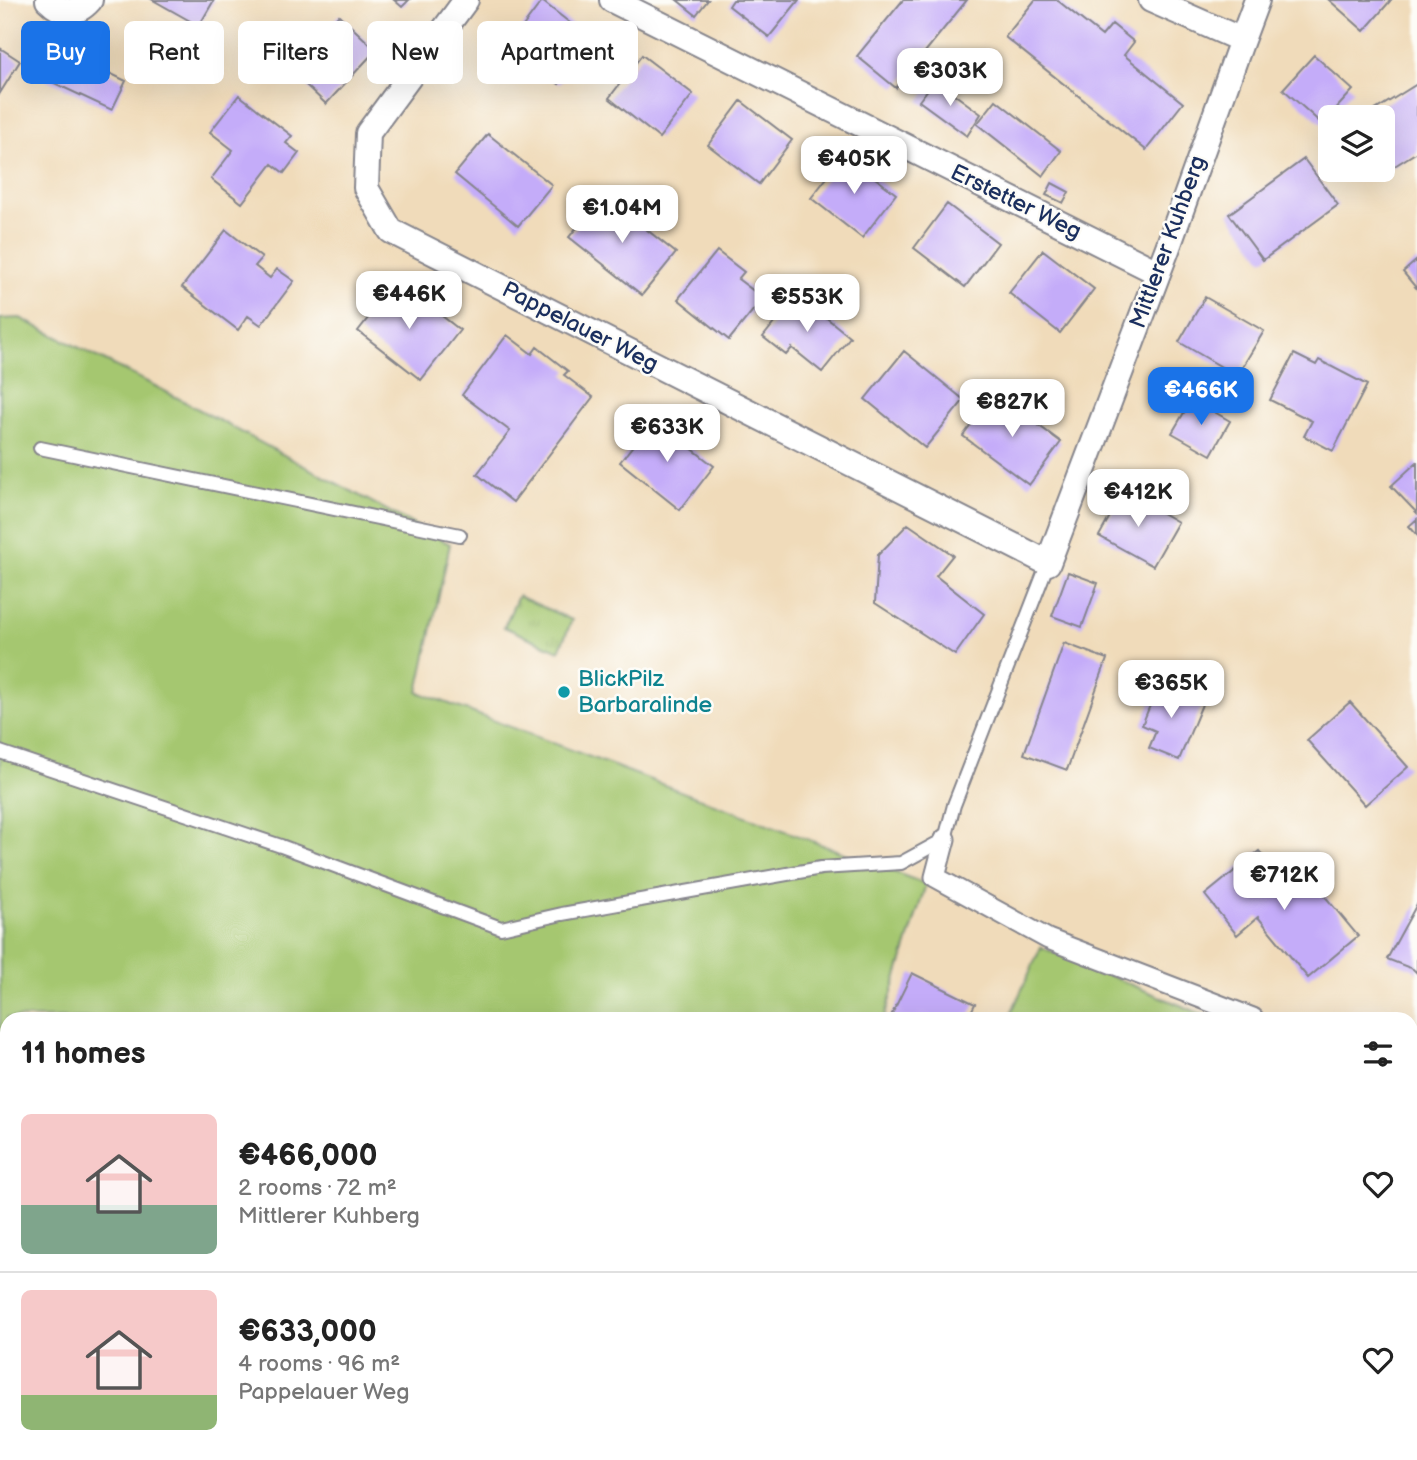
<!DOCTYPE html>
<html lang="en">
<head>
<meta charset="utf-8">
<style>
  body { margin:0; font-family:"Balsamiq Sans",sans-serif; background:#f2f2f2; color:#222; height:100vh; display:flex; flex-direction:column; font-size:26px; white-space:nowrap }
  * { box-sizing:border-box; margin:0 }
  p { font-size:23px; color:#767676 }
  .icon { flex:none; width:38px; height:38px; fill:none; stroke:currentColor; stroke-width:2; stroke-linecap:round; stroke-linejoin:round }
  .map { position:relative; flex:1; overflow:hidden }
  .details { position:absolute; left:0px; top:1012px; width:1418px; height:450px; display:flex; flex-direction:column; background:#fff; border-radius:21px 21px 0 0; box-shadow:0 7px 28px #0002 }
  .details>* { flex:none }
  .guide { position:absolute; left:21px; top:21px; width:700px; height:63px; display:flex; gap:14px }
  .buttons { position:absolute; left:1318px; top:105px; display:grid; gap:14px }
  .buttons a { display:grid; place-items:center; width:77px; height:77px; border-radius:10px; background:#fff; box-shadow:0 7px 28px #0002; font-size:35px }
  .price { position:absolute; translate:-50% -60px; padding:0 16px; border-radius:14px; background:#fff; color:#222; font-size:23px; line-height:46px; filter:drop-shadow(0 2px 4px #0008) }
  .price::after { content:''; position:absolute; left:50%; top:42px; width:21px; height:16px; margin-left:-10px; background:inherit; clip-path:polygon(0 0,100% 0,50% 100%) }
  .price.selected { background:#1a73e8; color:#fff }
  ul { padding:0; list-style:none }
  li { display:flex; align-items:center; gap:21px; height:175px; padding:0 21px }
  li+li { border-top:2px solid #e0e0e0 }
  li span { display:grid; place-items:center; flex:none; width:196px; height:140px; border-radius:10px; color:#555 }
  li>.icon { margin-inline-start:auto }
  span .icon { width:84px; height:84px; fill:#fffc; stroke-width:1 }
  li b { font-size:30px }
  h2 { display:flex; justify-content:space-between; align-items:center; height:84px; padding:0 21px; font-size:30px }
  .pill { padding:0 24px; border-radius:10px; background:#fff; box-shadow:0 7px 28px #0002; font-size:24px; line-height:63px }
  .pill.selected { background:#1a73e8; color:#fff }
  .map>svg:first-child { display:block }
  .grass { fill:url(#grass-tufts); stroke:#607b67; stroke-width:2 }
  .garden { fill:#a5c770; stroke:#607b67; stroke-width:2 }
  .building { fill:#c4acf9 }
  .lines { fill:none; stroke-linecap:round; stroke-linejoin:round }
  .service-casing { stroke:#86858c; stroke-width:16 }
  .pedestrian-casing { stroke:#86858c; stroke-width:23 }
  .minor-casing { stroke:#86858c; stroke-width:28 }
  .service { stroke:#fff; stroke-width:12 }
  .pedestrian { stroke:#fff; stroke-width:19 }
  .minor { stroke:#fff; stroke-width:24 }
  .culture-dot { fill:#0f9aa8; stroke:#fdfcf7; stroke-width:2.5 }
  .labels { text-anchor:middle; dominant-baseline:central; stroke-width:5; stroke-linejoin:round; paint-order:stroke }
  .street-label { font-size:23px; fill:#1b2f5e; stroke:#fdfcf7 }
  .culture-label { font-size:23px; fill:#0d838f; stroke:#fdfcf7; text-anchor:start }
</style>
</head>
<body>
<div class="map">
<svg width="1417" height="1460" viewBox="0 0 1417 1460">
  <defs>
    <pattern id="grass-tufts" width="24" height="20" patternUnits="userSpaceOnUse" patternTransform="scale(1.75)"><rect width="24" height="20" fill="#a5c770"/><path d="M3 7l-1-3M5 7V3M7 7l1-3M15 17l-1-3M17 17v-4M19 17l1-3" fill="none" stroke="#8dab63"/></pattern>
  </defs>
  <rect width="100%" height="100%" fill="#fdfcf7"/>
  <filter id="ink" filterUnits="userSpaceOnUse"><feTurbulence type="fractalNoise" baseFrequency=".0143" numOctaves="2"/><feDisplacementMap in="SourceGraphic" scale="14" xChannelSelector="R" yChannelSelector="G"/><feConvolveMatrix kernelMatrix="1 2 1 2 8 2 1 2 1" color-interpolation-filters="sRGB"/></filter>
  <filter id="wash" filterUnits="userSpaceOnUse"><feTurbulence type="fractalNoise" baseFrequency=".00686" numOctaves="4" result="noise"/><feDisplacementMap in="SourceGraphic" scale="28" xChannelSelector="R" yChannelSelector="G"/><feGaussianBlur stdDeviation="1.57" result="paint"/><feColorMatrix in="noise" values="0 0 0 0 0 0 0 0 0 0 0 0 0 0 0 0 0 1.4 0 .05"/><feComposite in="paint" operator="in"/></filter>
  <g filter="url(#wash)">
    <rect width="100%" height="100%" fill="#f0dbba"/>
    <path class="grass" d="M518 596 572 620 559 651 504 627Z"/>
    <path class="garden" d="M20 318 157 387 450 544 418 692 926 884 884 1018H7V1454H1410L1411 1149 1417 1153V1460H0V319Z
      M1041 947 1211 1018H1009Z"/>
    <g id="blocks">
      <path class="building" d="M153 0H214L199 26Z
        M394 0H409L402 7Z
        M677 0H708L696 15Z
        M733 0H799L769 37 729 6Z
        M903 0H967L896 88 857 56Z
        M1035 0H1057L1102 36 1112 24 1134 42 1124 55 1183 103 1146 150 1005 37Z
        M1329 0H1391L1364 31Z
        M542 1 593 41 559 84 509 45Z
        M339 15 376 50 326 104 289 69Z
        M53 46 126 81 112 110 39 76Z
        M0 48 20 61 0 93Z
        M642 55 693 94 659 138 609 98Z
        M1314 55 1353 90 1322 124 1283 89Z
        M935 80 981 114 967 136 919 101Z
        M1417 84V152L1393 167 1382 150V117H1364Z
        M239 95 292 136 286 143 299 153 284 173 272 164 242 203 211 179 233 150 210 132Z
        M996 100 1061 151 1043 176 977 124Z
        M741 101 792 140 759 184 708 145Z
        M488 134 552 185 518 226 455 174Z
        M845 155 896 194 862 238 811 198Z
        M1304 159 1338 205 1263 260 1229 214Z
        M1052 183 1069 192 1063 203 1046 195Z
        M603 195 676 253 642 295 569 237Z
        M947 204 998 243 965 287 914 248Z
        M226 230 262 258 255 266 270 278 277 269 294 281 261 325 248 316 238 330 182 287Z
        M1043 250 1094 289 1060 333 1009 293Z
        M717 251 744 272 738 279 763 298 729 340 678 299Z
        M1417 260V289L1403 272Z
        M397 281 460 330 421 380 358 331Z
        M797 294 850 337 822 372 792 348 786 355 763 337Z
        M1205 297 1264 331 1237 376 1179 342Z
        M507 335 532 354 537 347 568 371 564 375 593 397 513 502 477 474 510 431 462 395Z
        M904 351 964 400 925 448 865 399Z
        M1294 354 1316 365 1319 360 1367 385 1333 451 1304 436 1312 421 1270 400Z
        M995 393 1061 442 1029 485 963 436Z
        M1192 399 1230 421 1211 455 1172 433Z
        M654 419 714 466 680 510 620 462Z
        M1417 462V513L1391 486Z
        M1124 491 1178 522 1153 566 1099 536Z
        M1417 519V535L1409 526Z
        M908 524 953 555 936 576 984 614 955 655 875 603 878 555Z
        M1068 572 1098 583 1082 627 1052 616Z
        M1064 643 1107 659 1067 770 1024 754Z
        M1159 683 1203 702 1179 760 1149 748 1156 731 1142 725Z
        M1350 702 1408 767 1365 805 1307 740Z
        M1259 851 1287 885 1304 871 1358 936 1308 978 1258 917 1237 935 1205 895Z
        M1417 904V973L1413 969 1387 959Z
        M912 973 975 1004 968 1018H897L891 1016Z"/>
    </g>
  </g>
  <g filter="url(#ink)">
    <use href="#blocks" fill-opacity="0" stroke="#86858c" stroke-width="2"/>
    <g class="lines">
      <g class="service-casing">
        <path id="service" d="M40 448 460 535
          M0 752 281 846 501 928 562 914 821 868 901 863 945 839 954 805 1048 563"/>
      </g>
      <g class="pedestrian-casing">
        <path id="pedestrian" d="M945 839 935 877 1048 939 1253 1018
          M1410 1109 1417 1113"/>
      </g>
      <g class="minor-casing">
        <path id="minor" d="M48 0C62 14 76 16 90 0
          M466 0 368 133 366 188 391 231 1048 563 1168 247 1242 40 1257 0
          M612 0 1157 272
          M1151 0 1242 40"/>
      </g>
      <use href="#service" class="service"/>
      <use href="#pedestrian" class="pedestrian"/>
      <use href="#minor" class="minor"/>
    </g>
  </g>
  <circle class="culture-dot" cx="564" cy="692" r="7"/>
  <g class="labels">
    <g class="street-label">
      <text transform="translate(1016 202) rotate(26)">Erstetter Weg</text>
      <text transform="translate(1168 242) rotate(-70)">Mittlerer Kuhberg</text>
      <text transform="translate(580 327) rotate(27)">Pappelauer Weg</text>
    </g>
    <g class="culture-label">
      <text x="578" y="679">BlickPilz<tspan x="578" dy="26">Barbaralinde</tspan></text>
    </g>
  </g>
</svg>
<div class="buttons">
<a><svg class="icon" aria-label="layers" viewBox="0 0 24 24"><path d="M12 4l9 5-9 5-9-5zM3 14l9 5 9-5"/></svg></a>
</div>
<b class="price" style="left:950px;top:108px">€303K</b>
<b class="price" style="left:854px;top:196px">€405K</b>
<b class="price" style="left:622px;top:245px">€1.04M</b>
<b class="price" style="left:409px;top:331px">€446K</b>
<b class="price" style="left:807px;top:334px">€553K</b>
<b class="price selected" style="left:1201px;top:427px">€466K</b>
<b class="price" style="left:1012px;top:439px">€827K</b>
<b class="price" style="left:667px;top:464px">€633K</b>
<b class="price" style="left:1138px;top:529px">€412K</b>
<b class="price" style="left:1171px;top:720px">€365K</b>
<b class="price" style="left:1284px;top:912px">€712K</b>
<div class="guide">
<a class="pill selected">Buy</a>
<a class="pill">Rent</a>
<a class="pill">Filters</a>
<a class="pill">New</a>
<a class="pill">Apartment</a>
</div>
<section class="details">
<h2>11 homes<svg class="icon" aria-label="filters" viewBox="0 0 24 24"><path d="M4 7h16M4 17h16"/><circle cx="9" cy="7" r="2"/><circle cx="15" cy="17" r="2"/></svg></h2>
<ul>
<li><span style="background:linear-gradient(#f6c9c9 65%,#7fa58c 0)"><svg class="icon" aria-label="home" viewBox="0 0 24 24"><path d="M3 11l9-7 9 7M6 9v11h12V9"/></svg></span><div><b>€466,000</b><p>2 rooms · 72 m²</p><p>Mittlerer Kuhberg</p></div><svg class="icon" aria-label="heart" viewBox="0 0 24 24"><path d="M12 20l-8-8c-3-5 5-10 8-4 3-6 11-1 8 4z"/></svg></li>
<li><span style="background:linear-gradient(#f6c9c9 75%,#8fb573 0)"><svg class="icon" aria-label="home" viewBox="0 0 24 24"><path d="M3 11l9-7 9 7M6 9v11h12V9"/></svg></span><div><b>€633,000</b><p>4 rooms · 96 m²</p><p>Pappelauer Weg</p></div><svg class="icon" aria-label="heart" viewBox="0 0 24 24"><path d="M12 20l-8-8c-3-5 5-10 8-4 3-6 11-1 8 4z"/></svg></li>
</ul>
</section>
</div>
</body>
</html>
